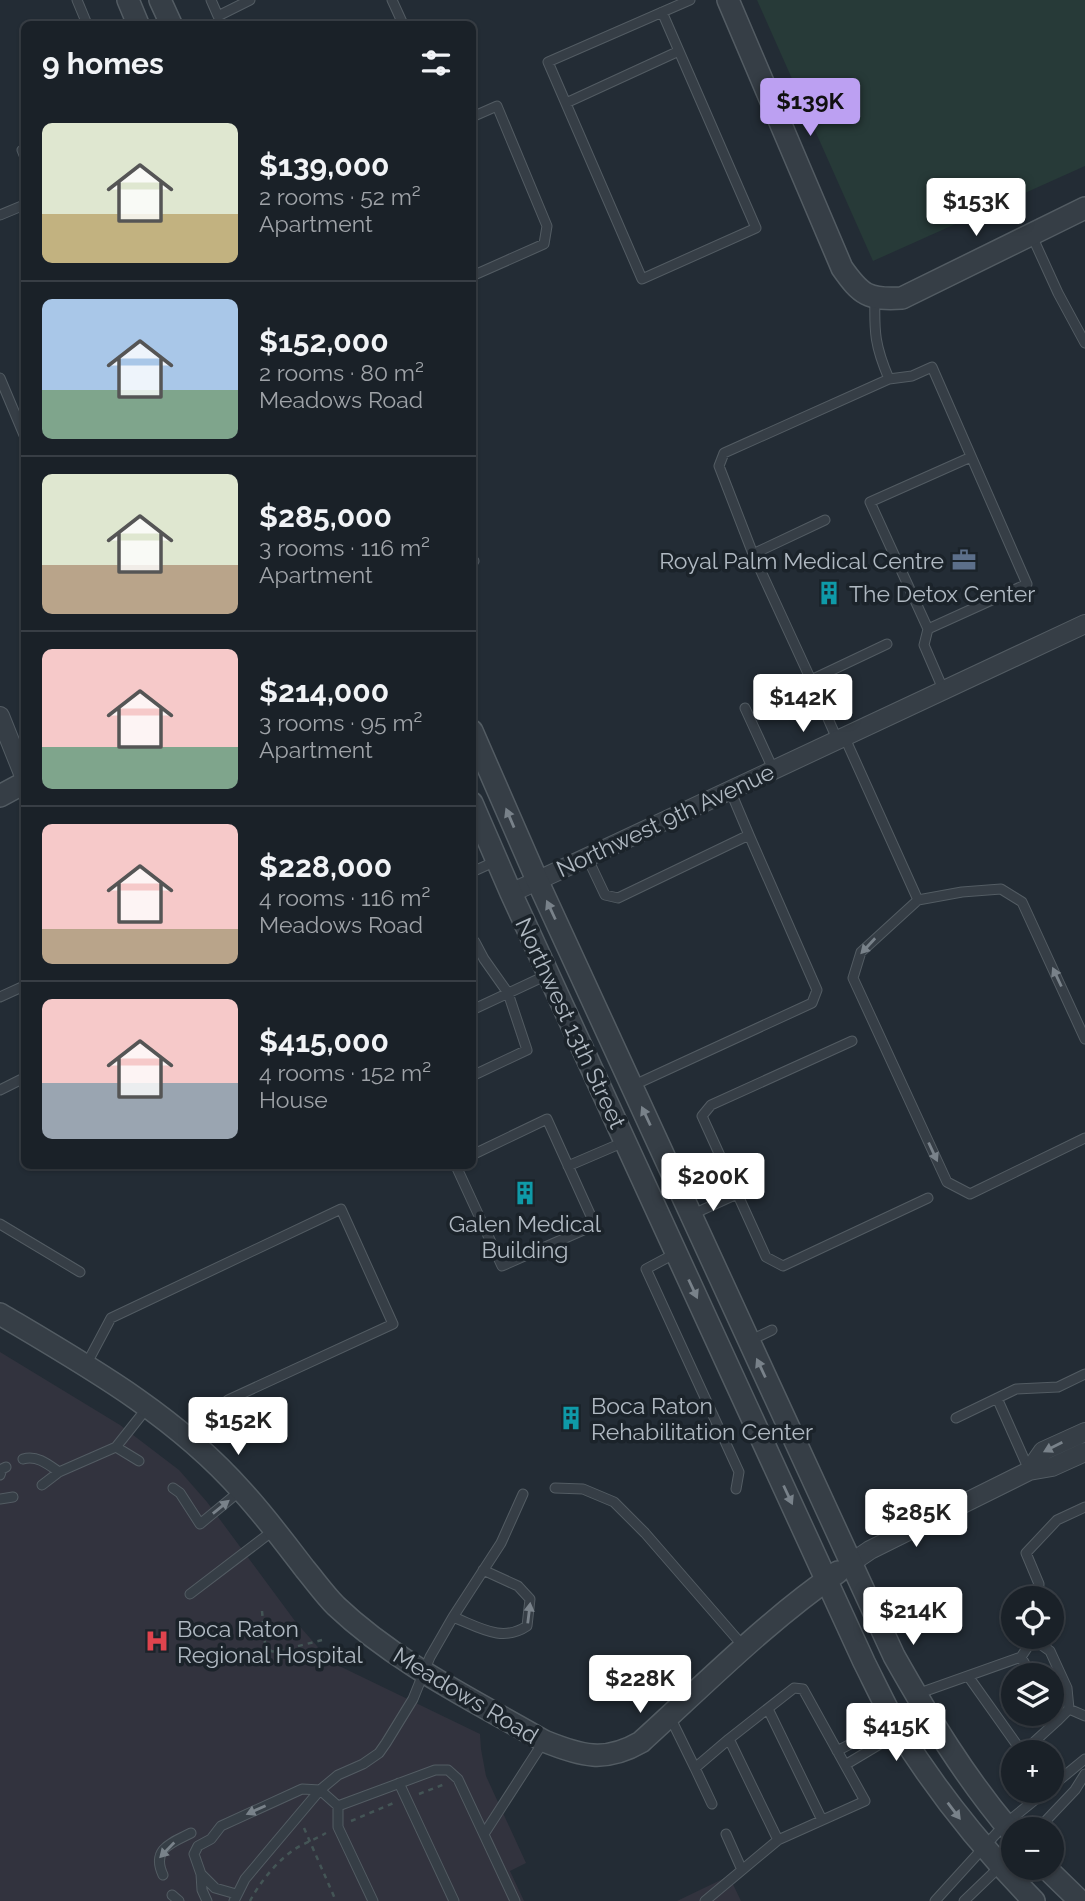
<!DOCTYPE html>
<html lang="en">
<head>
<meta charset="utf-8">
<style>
  body { margin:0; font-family:Raleway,sans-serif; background:#272e34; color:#f1f3f6; height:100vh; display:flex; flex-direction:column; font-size:26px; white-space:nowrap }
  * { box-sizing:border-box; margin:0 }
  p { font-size:23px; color:#9fa3a8 }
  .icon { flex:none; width:38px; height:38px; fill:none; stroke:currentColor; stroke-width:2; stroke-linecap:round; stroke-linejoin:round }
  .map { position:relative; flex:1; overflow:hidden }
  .drawer { position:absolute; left:21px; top:21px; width:455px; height:1148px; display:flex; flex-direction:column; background:#1a2128; border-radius:10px; box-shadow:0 2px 5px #0004,0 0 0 2px #383e45 }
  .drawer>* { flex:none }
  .fabs { position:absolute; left:1001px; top:1586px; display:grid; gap:14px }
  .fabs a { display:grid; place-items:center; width:63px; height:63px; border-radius:50%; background:#1a2128; box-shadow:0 2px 5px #0004,0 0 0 2px #383e45; font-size:35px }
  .price { position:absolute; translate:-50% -60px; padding:0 16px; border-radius:7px; background:#fff; color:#222; font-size:23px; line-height:46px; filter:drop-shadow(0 2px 4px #0008) }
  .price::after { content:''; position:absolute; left:50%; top:42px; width:21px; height:16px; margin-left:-10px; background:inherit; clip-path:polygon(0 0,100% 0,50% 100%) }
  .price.on { background:#bca0f2; color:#111 }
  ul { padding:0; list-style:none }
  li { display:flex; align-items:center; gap:21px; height:175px; padding:0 21px }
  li+li { border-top:2px solid #383e45 }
  li span { display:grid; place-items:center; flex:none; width:196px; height:140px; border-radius:10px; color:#555 }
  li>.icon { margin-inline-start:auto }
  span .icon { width:84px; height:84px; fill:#fffc; stroke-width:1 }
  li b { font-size:30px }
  h2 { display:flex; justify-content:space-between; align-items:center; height:84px; padding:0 21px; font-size:30px }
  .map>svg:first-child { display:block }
  .medical { fill:#32333e }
  .green { fill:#273a38 }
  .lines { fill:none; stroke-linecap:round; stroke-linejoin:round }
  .service-casing { stroke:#535c63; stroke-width:11 }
  .minor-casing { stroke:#535c63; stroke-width:20 }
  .tertiary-casing { stroke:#535c63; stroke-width:24 }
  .path { stroke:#445556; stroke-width:2.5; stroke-dasharray:5 5; stroke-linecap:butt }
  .service { stroke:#363e46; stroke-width:9 }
  .minor { stroke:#363e46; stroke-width:18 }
  .tertiary { stroke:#363e46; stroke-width:21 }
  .oneway { fill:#79828a }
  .labels { text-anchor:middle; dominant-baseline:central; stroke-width:7; stroke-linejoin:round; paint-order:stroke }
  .poi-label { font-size:23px; fill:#b0b9c2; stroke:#1b232a; text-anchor:start }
  .street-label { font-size:23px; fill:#b0b9c2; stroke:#1b232a }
</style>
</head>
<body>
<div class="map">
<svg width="1085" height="1901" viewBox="0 0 1085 1901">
  <rect width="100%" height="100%" fill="#232c35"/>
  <path class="medical" d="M0 1352 120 1425 179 1470 207 1502 295 1621 331 1662 480 1734 481 1749 486 1776 526 1863 510 1871 524 1901H0Z
    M729 1876 741 1901H677Z"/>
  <path class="green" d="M757 0H1085V166L873 261Z"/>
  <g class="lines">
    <g class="service-casing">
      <path id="service" d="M77 0 87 24
        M211 0 218 16 250 0
        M392 0 403 24
        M662 12 756 228 642 279 548 62 690 0
        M566 103 679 51
        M472 117 497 106 547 226 544 244 472 276
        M22 150 24 155
        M0 215 24 205
        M1032 236 1058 293 1085 343
        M0 378 24 435
        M889 379 912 376 932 367 1027 584 928 629
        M825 520 753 554 811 680 887 644
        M753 554 719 466 724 453 889 379C875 346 874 333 875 297
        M472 562 474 561
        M811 680 837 739
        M943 689 924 645 928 629 870 502 971 457
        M745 708 773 769
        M844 736 918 900
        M587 857 605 895 618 898 749 835 730 790
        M472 872 496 861
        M472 944 475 942 484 959 508 993 527 1050 472 1076
        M0 997 24 986
        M472 1010 547 975
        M1085 1039 1022 902 1001 889 962 892 918 900 861 952 853 978 947 1182 970 1194 1085 1138
        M852 1041 711 1105 702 1116 766 1257 783 1266 928 1198
        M632 1086 812 1003 817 990 749 835
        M0 1090 24 1078
        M456 1166 502 1266 595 1225 547 1119 472 1155
        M568 1166 624 1142
        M691 1215 737 1194
        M0 1224 80 1272
        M676 1253 646 1269 739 1472 736 1489
        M749 1341 772 1330
        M86 1365 111 1318 341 1209 393 1324 228 1400 194 1443
        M997 1398 1029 1470
        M956 1418 1016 1389 1058 1387 1085 1374
        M116 1447 139 1461
        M23 1459C37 1455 48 1464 59 1472
        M0 1475 2 1469 6 1467
        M42 1485 59 1472 116 1447 147 1408
        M173 1488 180 1493 200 1524 240 1491
        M555 1488 583 1489 614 1502 645 1533 744 1647
        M0 1499 13 1497
        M190 1594 274 1530
        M1038 1598 1039 1584 1026 1553 1057 1520 1085 1507
        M453 1617C479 1627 502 1643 527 1626L530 1599 518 1586 483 1570
        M1033 1639 1050 1651 1067 1688 1069 1709 1057 1721 1052 1712
        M1021 1657 1031 1675
        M968 1676 1022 1752
        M917 1694 1021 1657 1035 1636
        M768 1709 822 1820
        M1069 1709 1085 1716
        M670 1717 695 1768 729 1739 778 1840 705 1901
        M729 1739 794 1688 803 1689 865 1801 778 1840
        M837 1751 879 1729 895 1726
        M1023 1752 1057 1721
        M845 1765 885 1741 896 1727
        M695 1768 712 1804
        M399 1783 454 1901
        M1052 1786 1085 1759
        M338 1806V1827L373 1901
        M1038 1829 1075 1790 1085 1774
        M484 1834 544 1741
        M726 1834 742 1870
        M201 1874 215 1888 236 1894
        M163 1875C151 1849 171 1843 191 1833
        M172 1895 179 1901
        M207 1901 202 1890 201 1874 194 1854 198 1846 211 1839 221 1826 302 1789 320 1790
        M234 1901 245 1879 320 1790
        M515 1901 458 1779 448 1770H435L338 1806 320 1790 338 1775 363 1764 379 1753 386 1743 413 1699 430 1657 453 1617 501 1543 523 1494
        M935 1901 1005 1824 1047 1790
        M964 1901 1013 1854"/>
    </g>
    <g class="minor-casing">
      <path id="minor" d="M0 716 24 776
        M511 893 1085 624
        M1029 1471 1043 1451 1085 1432
        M851 1563 870 1550 1029 1471 1052 1467 1085 1452"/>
    </g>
    <g class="tertiary-casing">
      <path id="tertiary" d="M128 0 138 24
        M160 0 171 24
        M728 0 842 268C861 295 868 300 902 298L1085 208
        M472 731 537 880 894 1656C929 1718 966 1779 1013 1834
        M0 796 24 783
        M472 803 511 893 864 1662C875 1684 886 1707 898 1729 937 1792 982 1848 1034 1901
        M0 1314C86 1365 175 1415 242 1491 265 1516 285 1543 305 1569 315 1581 325 1595 336 1606 396 1663 473 1700 544 1741 581 1756 605 1763 641 1742 705 1684 767 1621 838 1572
        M1045 1867 1080 1901"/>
    </g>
    <path class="path" d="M262 1611 265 1643 271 1651 275 1652 322 1640
      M419 1794 445 1784
      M351 1821 396 1802
      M304 1828 336 1901
      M250 1901C260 1882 277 1861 295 1849 304 1843 316 1839 326 1833"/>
    <use href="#service" class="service"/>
    <use href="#minor" class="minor"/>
    <use href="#tertiary" class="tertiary"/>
  </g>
  <defs><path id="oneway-solid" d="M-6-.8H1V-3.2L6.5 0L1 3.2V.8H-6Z" transform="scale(1.75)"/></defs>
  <g class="oneway">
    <use href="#oneway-solid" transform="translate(510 818) rotate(-113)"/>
    <use href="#oneway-solid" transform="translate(551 910) rotate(-115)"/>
    <use href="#oneway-solid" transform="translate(868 946) rotate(133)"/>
    <use href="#oneway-solid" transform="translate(1057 977) rotate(-115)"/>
    <use href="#oneway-solid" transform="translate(646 1116) rotate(-115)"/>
    <use href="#oneway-solid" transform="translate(933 1152) rotate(65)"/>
    <use href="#oneway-solid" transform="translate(693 1289) rotate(65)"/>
    <use href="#oneway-solid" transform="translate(761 1368) rotate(-115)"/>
    <use href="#oneway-solid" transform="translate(1053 1447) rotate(153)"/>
    <use href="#oneway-solid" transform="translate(788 1495) rotate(65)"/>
    <use href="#oneway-solid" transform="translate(221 1507) rotate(-39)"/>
    <use href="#oneway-solid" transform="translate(529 1613) rotate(-83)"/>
    <use href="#oneway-solid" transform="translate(256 1810) rotate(156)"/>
    <use href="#oneway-solid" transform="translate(954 1811) rotate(53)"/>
    <use href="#oneway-solid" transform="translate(167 1850) rotate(134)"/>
  </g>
  <defs>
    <g id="office-bare" transform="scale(1.89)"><path d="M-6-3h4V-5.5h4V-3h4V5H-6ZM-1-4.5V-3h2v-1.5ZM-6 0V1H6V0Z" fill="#5c6f8a" stroke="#1b232a" stroke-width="2.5" paint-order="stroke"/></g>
    <g id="building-bare" transform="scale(1.89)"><path d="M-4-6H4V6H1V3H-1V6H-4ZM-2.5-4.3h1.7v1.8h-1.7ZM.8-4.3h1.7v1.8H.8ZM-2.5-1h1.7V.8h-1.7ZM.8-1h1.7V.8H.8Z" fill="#0f9aa8" stroke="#1b232a" stroke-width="2.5" paint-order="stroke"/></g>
    <g id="hospital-bare" transform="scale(1.89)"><path d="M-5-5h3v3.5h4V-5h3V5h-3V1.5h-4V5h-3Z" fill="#e0444e" stroke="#1b232a" stroke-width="2.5" paint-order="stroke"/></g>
  </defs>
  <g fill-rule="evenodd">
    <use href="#office-bare" x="964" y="560"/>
    <use href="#building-bare" x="829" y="593"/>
    <use href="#building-bare" x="525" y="1193"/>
    <use href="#building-bare" x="571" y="1418"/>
    <use href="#hospital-bare" x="157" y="1641"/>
  </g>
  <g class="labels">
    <g class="poi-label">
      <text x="944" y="560" text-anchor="end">Royal Palm Medical Centre</text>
      <text x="849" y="593">The Detox Center</text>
      <text x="525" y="1223" text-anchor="middle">Galen Medical<tspan x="525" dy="26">Building</tspan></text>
      <text x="591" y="1405">Boca Raton<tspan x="591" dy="26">Rehabilitation Center</tspan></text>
      <text x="177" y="1628">Boca Raton<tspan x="177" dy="26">Regional Hospital</tspan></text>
    </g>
    <g class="street-label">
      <text transform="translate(665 820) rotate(-25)">Northwest 9th Avenue</text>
      <text transform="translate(571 1023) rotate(65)">Northwest 13th Street</text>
      <text transform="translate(466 1695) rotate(31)">Meadows Road</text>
    </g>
  </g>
</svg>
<div class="fabs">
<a><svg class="icon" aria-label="locate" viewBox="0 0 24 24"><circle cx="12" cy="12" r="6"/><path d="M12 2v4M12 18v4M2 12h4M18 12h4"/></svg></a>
<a><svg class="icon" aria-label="layers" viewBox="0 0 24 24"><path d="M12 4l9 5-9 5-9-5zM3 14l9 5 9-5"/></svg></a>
<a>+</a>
<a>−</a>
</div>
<b class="price on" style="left:810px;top:138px">$139K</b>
<b class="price" style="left:976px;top:238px">$153K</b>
<b class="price" style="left:803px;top:734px">$142K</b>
<b class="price" style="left:713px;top:1213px">$200K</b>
<b class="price" style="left:238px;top:1457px">$152K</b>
<b class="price" style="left:916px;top:1549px">$285K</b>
<b class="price" style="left:913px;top:1647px">$214K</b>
<b class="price" style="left:640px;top:1715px">$228K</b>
<b class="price" style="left:896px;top:1763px">$415K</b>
<section class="drawer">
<h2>9 homes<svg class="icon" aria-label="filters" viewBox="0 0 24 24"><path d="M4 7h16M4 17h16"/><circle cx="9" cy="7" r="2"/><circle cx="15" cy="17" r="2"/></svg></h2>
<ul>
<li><span style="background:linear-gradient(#dfe7d0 65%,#c2b280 0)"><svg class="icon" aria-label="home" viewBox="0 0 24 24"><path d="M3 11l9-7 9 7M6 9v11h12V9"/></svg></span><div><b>$139,000</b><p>2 rooms · 52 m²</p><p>Apartment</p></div></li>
<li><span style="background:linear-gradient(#a9c7e8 65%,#7fa58c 0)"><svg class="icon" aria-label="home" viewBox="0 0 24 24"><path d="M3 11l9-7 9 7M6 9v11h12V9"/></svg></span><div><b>$152,000</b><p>2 rooms · 80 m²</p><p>Meadows Road</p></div></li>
<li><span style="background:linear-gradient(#dfe7d0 65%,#b9a48a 0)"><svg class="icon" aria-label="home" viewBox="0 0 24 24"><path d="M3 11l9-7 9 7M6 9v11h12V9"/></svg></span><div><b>$285,000</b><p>3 rooms · 116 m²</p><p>Apartment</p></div></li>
<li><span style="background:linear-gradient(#f6c9c9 70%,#7fa58c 0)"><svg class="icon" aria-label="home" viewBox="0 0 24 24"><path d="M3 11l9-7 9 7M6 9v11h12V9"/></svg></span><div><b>$214,000</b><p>3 rooms · 95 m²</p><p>Apartment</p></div></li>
<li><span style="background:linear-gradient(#f6c9c9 75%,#b9a48a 0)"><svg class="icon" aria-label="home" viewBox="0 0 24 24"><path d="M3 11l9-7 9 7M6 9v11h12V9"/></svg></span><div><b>$228,000</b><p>4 rooms · 116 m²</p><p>Meadows Road</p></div></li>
<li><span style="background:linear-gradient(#f6c9c9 60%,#9aa5b1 0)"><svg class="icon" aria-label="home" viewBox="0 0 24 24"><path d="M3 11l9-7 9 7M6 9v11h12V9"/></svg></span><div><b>$415,000</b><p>4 rooms · 152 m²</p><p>House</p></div></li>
</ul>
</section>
</div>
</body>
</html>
